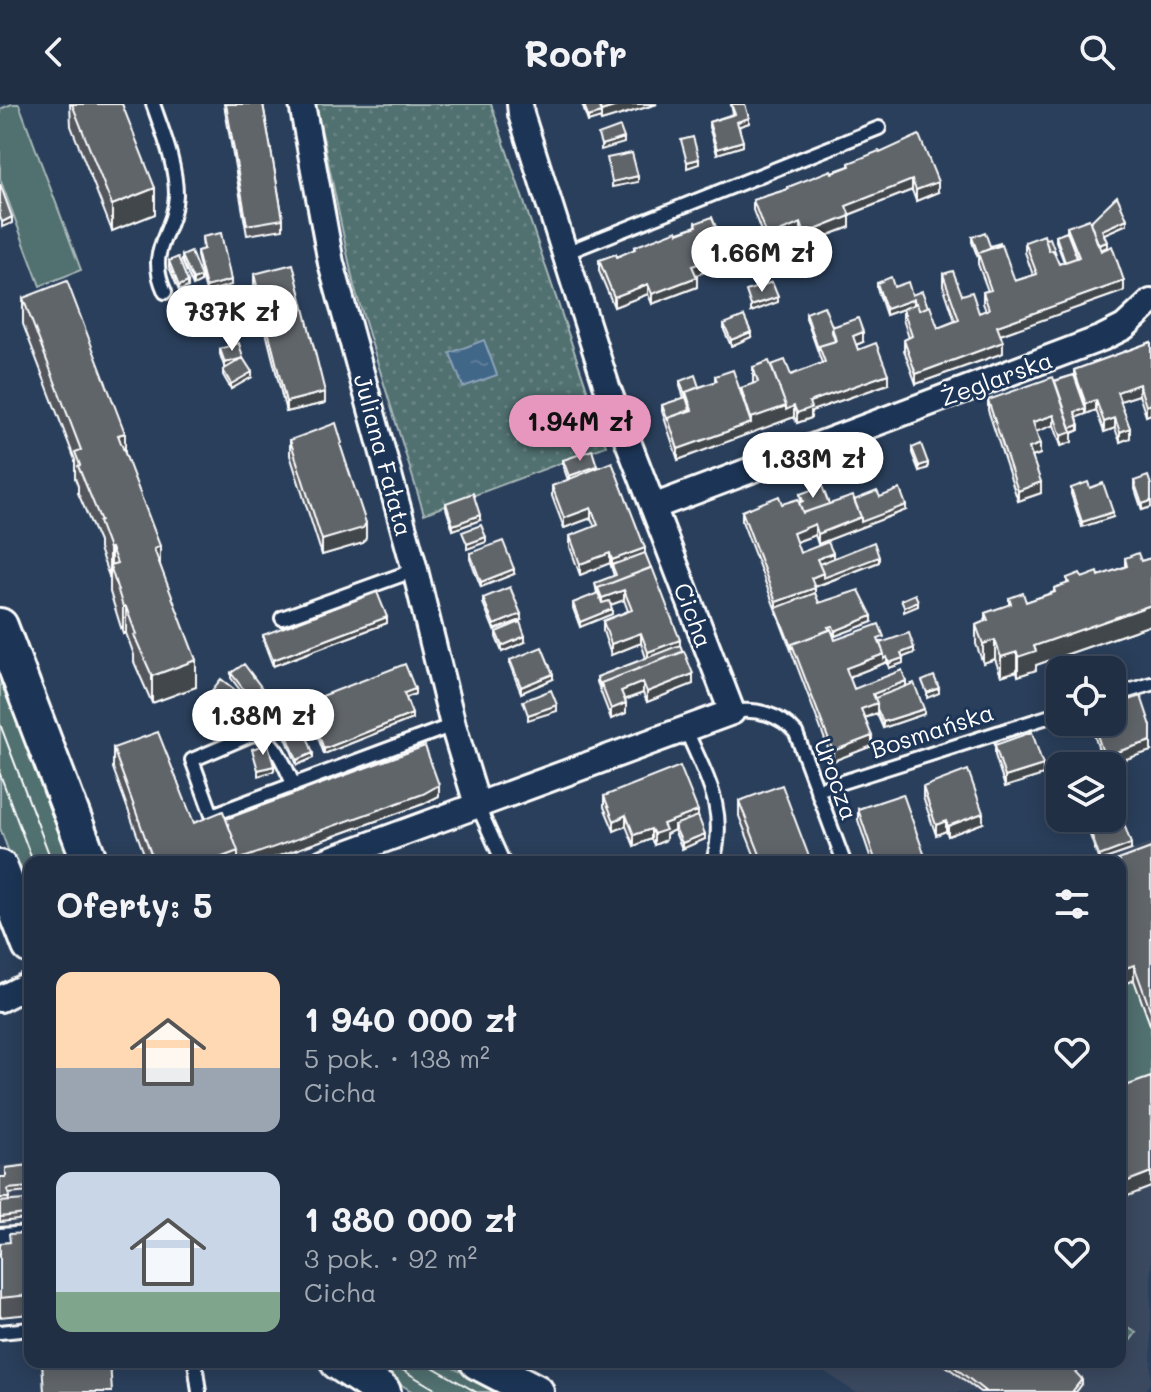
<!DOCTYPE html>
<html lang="pl">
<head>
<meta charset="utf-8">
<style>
  body { margin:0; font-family:Mali,sans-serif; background:#2d3b4f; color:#f1f3f6; height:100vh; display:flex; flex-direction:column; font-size:30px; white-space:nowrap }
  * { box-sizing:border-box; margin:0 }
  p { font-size:26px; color:#a2a9b2 }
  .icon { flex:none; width:44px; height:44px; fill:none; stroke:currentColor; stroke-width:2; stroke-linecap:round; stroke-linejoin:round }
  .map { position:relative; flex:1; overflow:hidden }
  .side { position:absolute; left:24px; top:752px; width:1102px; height:512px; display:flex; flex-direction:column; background:#202f44; border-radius:16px; box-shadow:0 4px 20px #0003,0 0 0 2px #3d4a5d }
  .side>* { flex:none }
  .fabs { position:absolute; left:1046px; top:552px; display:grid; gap:16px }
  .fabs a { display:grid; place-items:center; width:80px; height:80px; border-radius:16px; background:#202f44; box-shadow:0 4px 20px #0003,0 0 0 2px #3d4a5d; font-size:40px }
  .price { position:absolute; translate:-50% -68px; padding:0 18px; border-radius:28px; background:#fff; color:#222; font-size:26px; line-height:52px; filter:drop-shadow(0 2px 4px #0008) }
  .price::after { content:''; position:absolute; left:50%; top:48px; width:24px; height:18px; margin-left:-12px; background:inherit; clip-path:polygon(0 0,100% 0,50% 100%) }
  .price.current { background:#e797bd; color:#111 }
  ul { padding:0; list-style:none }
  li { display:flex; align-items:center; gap:24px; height:200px; padding:0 32px }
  li span { display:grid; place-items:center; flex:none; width:224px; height:160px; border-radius:16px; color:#555 }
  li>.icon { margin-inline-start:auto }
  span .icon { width:96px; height:96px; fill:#fffc; stroke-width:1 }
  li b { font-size:34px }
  h2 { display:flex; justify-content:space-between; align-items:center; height:96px; padding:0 32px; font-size:34px }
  header { display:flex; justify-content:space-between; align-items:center; height:104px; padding:0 32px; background:#202f44; font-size:36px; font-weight:700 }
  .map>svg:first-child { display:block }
  .built { fill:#3a4a60 }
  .green { fill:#517070; stroke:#a8b8b8; stroke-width:2 }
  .garden { fill:url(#garden-dots); stroke:#a8b8b8; stroke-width:2 }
  .water { fill:url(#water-ripples); stroke:#8ca3b8; stroke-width:2 }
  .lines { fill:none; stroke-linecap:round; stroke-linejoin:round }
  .lane-casing { stroke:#fff; stroke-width:18 }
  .street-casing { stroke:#fff; stroke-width:30 }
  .secondary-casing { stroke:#fff; stroke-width:40 }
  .lane { stroke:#1d3557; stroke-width:12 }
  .street { stroke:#1d3557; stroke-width:24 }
  .secondary { stroke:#1d3557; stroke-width:34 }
  .tram { stroke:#fff; stroke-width:2 }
  .wall { fill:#53575c; stroke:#fff; stroke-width:2 }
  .shaded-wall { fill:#43474b; stroke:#fff; stroke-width:2 }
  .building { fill:#60656b; stroke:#fff; stroke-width:2 }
  .labels { text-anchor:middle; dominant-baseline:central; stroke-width:6; stroke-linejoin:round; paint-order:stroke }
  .street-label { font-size:24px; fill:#fff; stroke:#1d3557 }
</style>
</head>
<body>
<header><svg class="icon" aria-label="back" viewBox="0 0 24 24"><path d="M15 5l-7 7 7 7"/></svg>Roofr<svg class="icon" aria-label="search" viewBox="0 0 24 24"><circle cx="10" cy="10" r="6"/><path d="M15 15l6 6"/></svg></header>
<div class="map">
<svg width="1151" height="1288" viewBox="0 0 1151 1288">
  <defs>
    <pattern id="garden-dots" width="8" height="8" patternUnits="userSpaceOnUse" patternTransform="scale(2)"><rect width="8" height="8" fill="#517070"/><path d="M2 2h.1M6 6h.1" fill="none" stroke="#6b8585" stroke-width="1.8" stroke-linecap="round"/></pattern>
    <pattern id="water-ripples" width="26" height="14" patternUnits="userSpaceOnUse" patternTransform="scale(2)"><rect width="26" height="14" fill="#406688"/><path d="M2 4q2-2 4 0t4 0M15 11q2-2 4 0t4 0" fill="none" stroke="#5d7d9a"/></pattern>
  </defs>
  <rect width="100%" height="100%" fill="#2a3f5b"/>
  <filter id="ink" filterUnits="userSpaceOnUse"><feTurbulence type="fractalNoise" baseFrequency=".0125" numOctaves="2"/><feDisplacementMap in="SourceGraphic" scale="16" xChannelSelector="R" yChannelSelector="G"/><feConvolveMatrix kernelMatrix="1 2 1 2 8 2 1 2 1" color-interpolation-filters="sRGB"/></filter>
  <g filter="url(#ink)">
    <path class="built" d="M1151 739V1278L1144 1288H855L810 1258H1120V758H1097Z
      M30 1059V1135L0 1137V1062Z"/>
    <path class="green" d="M12 0H19L81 166 40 182 0 75V5Z
      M0 568 71 758H30V805L0 724Z
      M1134 876 1151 923V988L1120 999V881Z
      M1120 1217 1136 1229 1120 1250Z
      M365 1258H443L497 1288H413Z"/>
    <path class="garden" d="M316 0H491L606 342 424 410 354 182Z"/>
    <path class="water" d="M484 236 497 271 463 283 450 249Z"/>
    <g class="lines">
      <g class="lane-casing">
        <path id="lane" d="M153 0C163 29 176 60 176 91 174 132 145 144 165 188
          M565 149 879 24
          M282 514 415 466
          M1112 592 1151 580
          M732 608C756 604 780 610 796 629L844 758
          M686 626C706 673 728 705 713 758
          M294 681C284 662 276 633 253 630L192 656 212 711 453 621
          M817 686 1060 609
          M477 700 503 758
          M0 1228 30 1225
          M195 1258 199 1288"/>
      </g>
      <g class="street-casing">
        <path id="street" d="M302 0 331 159 415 466 453 621 477 700
          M653 403 1102 234 1124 223 1151 198
          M323 758 732 608 607 283 521 10 520 0
          M0 895 30 880
          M0 1137 30 1135"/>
      </g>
      <g class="secondary-casing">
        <path id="secondary" d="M0 522 90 758
          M0 764 30 842
          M338 1258 383 1288
          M478 1258 536 1288"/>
      </g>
      <use href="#lane" class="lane"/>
      <use href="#street" class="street"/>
      <use href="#secondary" class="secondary"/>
      <path class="tram" d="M0 620 52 758
        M0 670 33 758
        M389 1258 440 1288
        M424 1258 476 1288"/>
    </g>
    <path class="wall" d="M70 0H122L155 110 112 127 71 22Z
      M224 0H263L283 115V125L247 131Z
      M582 0H657L601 17 600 14 588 18Z
      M731 0 749 19 739 22 743 42 717 50 709 23V18L733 10Z
      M880 49 938 88 916 97 912 86 849 111 850 123 805 140 801 130 767 143 753 106V96L788 85V83L849 62V59Z
      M1090 118 1127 120 1104 130 1107 143 1100 146 1124 187 1000 231 1003 249 916 280 904 246V236L909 234 903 215V205L886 211 877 184V179L894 183 912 191 928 203 938 224 955 217 943 181V170L979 209 986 207 983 199V188L988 187 978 160V154L972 138V133L990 142 1015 177 1033 171 1025 148V138L1059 160 1064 158 1056 137V132L1067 128V123Z
      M696 119 726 159 696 171 697 183 652 200 648 190 614 203 599 167V156L617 153 634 146V143L696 122Z
      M202 133 231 181 206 188 197 152V147L203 146Z
      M182 152 201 178 193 182 182 157Z
      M169 157 188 183 179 187 169 163Z
      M254 170 325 299 286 308 254 180Z
      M23 194 125 349 160 461 196 583 152 599 134 558V551L126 529 123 530 110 488V471L109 472 99 445V438L78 389V382L75 374V356L23 220Z
      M806 209 863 238 856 241 858 246 888 280 811 307V314L797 319 794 313 678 356 662 307V301L684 294 680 282V277L699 283 715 278V272L741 288V284L753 280V263L771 261 791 271 822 259 806 214Z
      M724 220 751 233 731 242 724 226Z
      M1151 238V310L1146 312 1139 291 1120 297 1130 334 1120 338 1115 324 1104 328 1096 306 1077 313 1079 326 1072 329V338L1061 342 1054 321 1036 327 1040 350 1032 353 1041 389 1018 397 988 306V296L1074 271V266Z
      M220 245 243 254 252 273 231 285 223 271V266L225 265 220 250Z
      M290 336 342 347 366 434 363 439 322 451 290 351Z
      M912 344 928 364 919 367 912 349Z
      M563 356 597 364 645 449 680 541 693 580 647 598 643 589 625 596 626 609 611 615 597 578V573L646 554 641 539 611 551 603 527V517L628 507 624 496 610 501 612 510 580 523 573 504V499L597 490 595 479 614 472 610 459 580 471 570 443V432L595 423 591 414 564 424 552 392V382L568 376 563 362Z
      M1134 377 1151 381V403L1142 406 1134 382Z
      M1071 384H1090L1113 413 1082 423 1071 390Z
      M800 390 829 400 880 393 906 406 818 440 815 431 796 438 800 449 833 454 879 458 815 483V489L819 499 872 518 835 532 832 527 835 536 884 538 914 549 903 553V559L889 564 887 558 849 573 854 585 906 582 924 610 883 624 877 610 865 614 872 642 833 657 742 417V407L799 399 801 398Z
      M446 399 480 416 453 426 446 404Z
      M470 449 514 470 481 483 470 455Z
      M1125 454 1141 457 1151 454V521L1036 561V566L1018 572 1017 567 1001 572 995 555 983 559 976 540V521L985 517V509L1009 501V494L1026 498 1054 488V484L1067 480V474H1082L1099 472 1125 463Z
      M483 494 521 516 494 526 483 499Z
      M387 519 273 562 263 536V531Z
      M496 528 525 538 502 548 496 533Z
      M510 556 553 575 521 589 510 561Z
      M231 569 273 604 261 614 231 574Z
      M210 589 244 598 234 612 210 595Z
      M415 590 406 594 412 615 324 650 316 628 306 632 313 654 297 661 278 614V609Z
      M1090 618H1112L1151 647 1104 662Z
      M995 641 1043 671 1005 683 995 651Z
      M113 644 194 719 439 692 423 700 262 758H147L113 664Z
      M923 683 983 719 948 732 946 727 936 731 923 693Z
      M604 692 698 712 705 735 682 745 674 726 666 730V736L654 741 651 735 634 742 626 722 614 727 604 703Z
      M739 697 811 758H757L739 712Z
      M858 705 927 758H872L858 716Z
      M1089 723 1131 746 1099 757 1089 728Z
      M1151 744V923L1134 876 1120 881V758Z
      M30 1061V1088L8 1090 9 1098 25 1110V1115L0 1118V1073H6Z
      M0 1139 30 1144V1210L0 1213Z
      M941 1258H1066L1082 1280 1076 1288H980Z"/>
    <path class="shaded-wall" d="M623 0H657L601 17V7Z
      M601 9V14L588 18V13Z
      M749 14V19L737 23V18Z
      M624 34V39L601 46V41Z
      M743 37V42L717 50V45Z
      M699 55V60L687 64V58Z
      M638 72V78L612 83V78Z
      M912 76V86L846 112V102Z
      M938 78V88L916 97V86Z
      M155 84V110L112 127V101Z
      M850 112V123L805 140V130Z
      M12 113V119L2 123V118Z
      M1127 115V120L1102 131V126Z
      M801 119V130L767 143V133Z
      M1107 138V143L1097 147V142Z
      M726 149V159L692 173V162Z
      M201 173V178L193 182V176Z
      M697 173V183L652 200V190Z
      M231 176V181L206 188V183Z
      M1124 177V187L997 232V222Z
      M188 178V183L179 187V182Z
      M648 180V190L614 203V193Z
      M778 193V198L751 208V202Z
      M914 195V201L886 211V205Z
      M751 228V233L731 242V236Z
      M863 228V238L853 242V232Z
      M1003 238V249L916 280V270Z
      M243 254 225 265V259Z
      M252 268V273L231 285V280Z
      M888 270V280L811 307V314L797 319V309L809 298Z
      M1139 280V291L1117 298V288Z
      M325 288V299L286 308V298Z
      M1096 296V306L1086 310V300Z
      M1151 300V310L1146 312V302Z
      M786 302H794V313L678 356V345L751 319V314Z
      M1086 305V310L1075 314V308Z
      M1054 311V321L1033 329V318Z
      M1115 314V324L1104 328V318Z
      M1079 321V326L1072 329V338L1061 342V332L1070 324Z
      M1130 324V334L1120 338V328Z
      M125 329V356L118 331Z
      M1040 340V350L1029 354V344Z
      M928 359V364L919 367V362Z
      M597 362V368L569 378V372Z
      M1041 378V389L1018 397V387Z
      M1151 397V403L1142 406V400Z
      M906 401V406L818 440V430L861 413Z
      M591 404V414L564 424V414Z
      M1113 408V413L1082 423V418Z
      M480 411V416L453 426V421Z
      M366 419V434L363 439 322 451V436Z
      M815 420V431L793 439V429Z
      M486 433V438L467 445V440Z
      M160 442V469L154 445Z
      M111 444V464L110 461V471L109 472V445Z
      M645 444V454L612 461V467V456Z
      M610 449V459L580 471V460Z
      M833 449V460H817V455Z
      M879 453V458L811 484V474L823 469Z
      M514 465V470L481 483V478Z
      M815 484V494L776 504V498Z
      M624 486V496L602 504V494Z
      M918 497V502L904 508V503Z
      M1151 501V521L1036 561V566L1018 572V553L1034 542Z
      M123 503H126V529L123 530Z
      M612 505V510L580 523V518Z
      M521 510V516L494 526V521Z
      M872 512V518L835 532V527Z
      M387 513V519L273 562V556Z
      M641 529V539L611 551V540Z
      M525 532V538L502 548V542Z
      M680 536V546L648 558V548Z
      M995 536V555L983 559V540Z
      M914 544V549L901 554V549Z
      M1017 548V567L1001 572V553Z
      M884 550 887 553V558L846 574V564Z
      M903 554V559L889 564V559Z
      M196 556V583L152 599V572Z
      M553 570V575L521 589V583Z
      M693 570V580L647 598V588Z
      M906 577V587L875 599 873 590Z
      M643 578V589L621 597V587Z
      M939 584V589L927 594V589Z
      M415 585V590L404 594V589Z
      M244 593V598L234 612V607Z
      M273 599V604L261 614V608Z
      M626 599V609L611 615V605Z
      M877 599V609L861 615V605Z
      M557 601V607L528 616V611Z
      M924 605V610L883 624V618Z
      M412 610V615L324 650V645Z
      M316 623V628L305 633V627Z
      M872 632V642L833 657V647Z
      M1151 637V647L1104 662V652Z
      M313 649V654L297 661V656Z
      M1043 661V671L1005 683V673Z
      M274 662V667L258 672V666Z
      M439 681V692L423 700 262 758H209L238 747Z
      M698 707V717L674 721V726L666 730V736L654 741V730L663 720Z
      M983 709V719L948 732V722Z
      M626 711V722L614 727V717Z
      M946 717V727L936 731V721Z
      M651 725V735L634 742V731Z
      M705 730V735L682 745V739Z
      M1131 740V746L1099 757V752Z
      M1134 861V876L1120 881V866Z
      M1151 1068V1083L1120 1095V1080Z
      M1082 1275V1280L1076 1288H1072Z"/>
    <path class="building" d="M72 0H122L155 84 112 101Z
      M226 0H263L283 115 247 121Z
      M584 0H598L601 9 588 13Z
      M599 0H623L601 7Z
      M731 0H745L749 14 737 18 743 37 717 45 709 18 735 10Z
      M620 23 624 34 601 41 598 31Z
      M919 31 938 78 916 86 912 76 846 102 850 112 805 130 801 119 767 133 753 96 789 85 788 83 831 66 832 69 850 62 849 59 879 47 880 49Z
      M693 33 699 55 687 58 681 36Z
      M632 49 638 72 612 78 607 54Z
      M0 80 12 113 2 118 0 113Z
      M1117 92 1127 115 1102 126 1107 138 1098 141 1090 118Z
      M712 113 726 149 692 162 697 173 652 190 648 180 614 193 599 156 616 150 617 153 635 145 634 143 677 126 678 129 697 122 696 119Z
      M1089 115 1101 147 1112 142 1124 177 997 222 1003 238 916 270 904 236 912 232 903 205 917 199 919 206 930 202 938 224 959 216 943 170 953 167 962 191 972 188 979 209 989 205 983 188 991 186 978 149 1002 141 1015 177 1037 170 1025 138 1044 131 1049 147 1053 146 1059 160 1079 153 1067 123Z
      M985 128 990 142 1000 139V141L978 149 972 133Z
      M1067 128 1077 154 1065 158 1056 132Z
      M221 129 231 176 206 183 197 147 204 145 202 133Z
      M1050 134 1056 150 1053 146 1049 147 1045 135Z
      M191 148 201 173 193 176 182 152Z
      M178 153 188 178 179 182 169 157Z
      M293 160 325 288 286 298 254 170Z
      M891 173 894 183 908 178 912 191 922 187 928 203 919 206 917 199 915 200 914 195 886 205 877 179Z
      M67 177 125 329 118 331 160 442 154 445 196 556 152 572 134 531 136 530 126 503H123L110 461 117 459 111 444 109 445 99 418 101 417 78 362 80 361 75 348 81 346 23 194Z
      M772 178 778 193 751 202 746 187Z
      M824 202 832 222V228L835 237 819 242V247L806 209Z
      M744 212 751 228 731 236 724 220Z
      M858 214 863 228 853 232 858 246 876 239 888 270 809 298 811 304 797 309 794 302 786 306V302L771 261 785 256 791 271 825 258 819 242 836 237 832 223Z
      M1151 238V300L1146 302 1139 280 1117 288 1130 324 1120 328 1115 314 1104 318 1096 296 1086 300 1074 266Z
      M239 239 243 254 225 259 220 245Z
      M243 254 252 268 231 280 223 266Z
      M769 257 786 302 751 314 741 284 758 278 753 263Z
      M733 266 751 319 678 345 668 314 692 306 686 288 717 277 715 272Z
      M695 271 699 283 686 288V293L680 277Z
      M1074 271 1086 305 1075 308 1079 321 1071 324 1055 277Z
      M1053 273 1072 328 1061 332 1054 311 1033 318 1040 340 1029 344 1041 378 1018 387 988 296Z
      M686 293 690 306 668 314V317L662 301Z
      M336 319 342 339 340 340 366 419 363 424 322 436 290 336Z
      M921 340 928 359 919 362 912 344Z
      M592 346 597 362 569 372 563 356Z
      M612 358 645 444 612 456 610 449 580 460 570 432 598 421 591 404 564 414 552 382Z
      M1148 372 1151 381V397L1142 400 1134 377Z
      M1088 378 1090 384 1103 379 1113 408 1082 418 1071 384Z
      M822 382 829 400 803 409 799 399 803 397 800 390Z
      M900 385 906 401 861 418V413L854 396 877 387 880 393Z
      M473 389 480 411 453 421 446 399Z
      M779 392 782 400 798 395 803 409 853 392 861 413 818 430 815 420 793 429 800 449 828 438 833 449 817 455 823 469 811 474 815 484 776 498 742 407Z
      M481 421 486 433 467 440 462 428Z
      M503 437 514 465 481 478 470 449Z
      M874 438 879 453 823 474V469L819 460Z
      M645 449 651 464 598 484V489L595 479 616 471 612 461Z
      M1138 449 1141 457 1151 454V501L1034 542 1036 547 1018 553 1017 548 1001 553 995 536 983 540 976 521 988 516 985 509 1011 500 1009 494 1023 489 1026 498 1055 488 1054 484 1069 479 1067 474 1080 469 1082 474 1098 468 1099 472 1127 462 1125 454Z
      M652 463 680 536 648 548 641 529 611 540 603 517 632 506 624 486 602 494 598 484Z
      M510 483 521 510 494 521 483 494Z
      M859 486 872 512 835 527 833 522 828 523 830 526 792 540V545L776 504 815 489 819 499Z
      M377 488 387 513 273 556 263 531Z
      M598 489 602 499 609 497 612 505 580 518 573 499Z
      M915 490 918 497 904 503 901 496Z
      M520 518 525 532 502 542 496 528Z
      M879 520 884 533 878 535 884 550 846 564 854 585 902 566 906 577 873 590 877 599 861 605 872 632 833 647 792 540 831 525 835 536Z
      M909 529 914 544 901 549 903 554 889 559 887 553 884 555V550L880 539Z
      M680 541 683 548 601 579V584L597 573Z
      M542 543 553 570 521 583 510 556Z
      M684 547 693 570 647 588 643 578 621 587 626 599 611 605 601 579Z
      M244 560 273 599 261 608 231 569Z
      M405 560 415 585 404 589 412 610 324 645 316 623 305 627 313 649 297 656 278 609Z
      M934 572 939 584 927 589 922 577Z
      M221 575 244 593 234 607 210 589Z
      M914 579 924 605 883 618 877 605V599L875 594Z
      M551 586 557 601 528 611 523 597Z
      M1141 592 1151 622V637L1104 652 1093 618H1112V602Z
      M158 628 194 719 223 707 238 747 209 758H154L113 644Z
      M1032 628 1043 661 1005 673 995 641Z
      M268 640 274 662 258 666 252 645Z
      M425 642 439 681 423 690 238 756V747L226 715Z
      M680 662 698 707 663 720 666 726 654 730 651 725 634 731 626 711 614 717 604 692Z
      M968 666 983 709 948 722 946 717 936 721 923 683Z
      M782 681 811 758H763L739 697Z
      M903 690 927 758H876L858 705Z
      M1121 711 1131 740 1099 752 1089 723Z
      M698 712 705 730 682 739 674 721Z
      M1151 744V908L1134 861 1120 866V758H1113Z
      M1012 750 1015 758H989Z
      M640 754 642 758H630Z
      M1151 973V1068L1120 1080V984Z
      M30 1061V1083L8 1085 9 1094H0V1073H6V1064Z
      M24 1096 25 1110 0 1113V1098Z
      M28 1129 30 1155V1191L0 1194V1139L10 1138 9 1130Z
      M42 1258H110L112 1288H44Z
      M948 1258H1066L1082 1275 1072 1288H986Z"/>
  </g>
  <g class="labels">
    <g class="street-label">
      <text transform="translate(996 274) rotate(-20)">Żeglarska</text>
      <text transform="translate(384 351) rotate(75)">Juliana Fałata</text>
      <text transform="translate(694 511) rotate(69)">Cicha</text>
      <text transform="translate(932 626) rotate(-18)">Bosmańska</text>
      <text transform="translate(837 675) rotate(70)">Urocza</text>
    </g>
  </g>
</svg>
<div class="fabs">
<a><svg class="icon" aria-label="locate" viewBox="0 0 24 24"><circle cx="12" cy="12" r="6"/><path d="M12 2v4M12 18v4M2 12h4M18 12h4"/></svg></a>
<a><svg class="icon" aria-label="layers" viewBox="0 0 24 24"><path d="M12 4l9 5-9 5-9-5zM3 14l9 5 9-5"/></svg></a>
</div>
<b class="price" style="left:762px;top:190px">1.66M zł</b>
<b class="price" style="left:232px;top:249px">737K zł</b>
<b class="price current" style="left:580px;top:359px">1.94M zł</b>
<b class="price" style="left:813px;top:396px">1.33M zł</b>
<b class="price" style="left:263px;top:653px">1.38M zł</b>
<section class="side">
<h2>Oferty: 5<svg class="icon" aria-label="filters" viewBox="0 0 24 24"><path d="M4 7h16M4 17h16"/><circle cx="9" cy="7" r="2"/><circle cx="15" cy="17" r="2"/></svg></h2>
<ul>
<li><span style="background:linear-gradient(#ffd9b3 60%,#9aa5b1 0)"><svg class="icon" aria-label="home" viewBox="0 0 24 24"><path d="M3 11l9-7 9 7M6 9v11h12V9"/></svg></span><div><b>1 940 000 zł</b><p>5 pok. · 138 m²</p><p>Cicha</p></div><svg class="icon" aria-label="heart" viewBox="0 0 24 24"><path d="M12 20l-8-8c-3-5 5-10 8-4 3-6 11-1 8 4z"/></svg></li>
<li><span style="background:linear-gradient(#c9d6e8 75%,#7fa58c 0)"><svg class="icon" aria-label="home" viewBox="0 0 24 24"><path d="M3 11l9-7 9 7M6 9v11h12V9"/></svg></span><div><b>1 380 000 zł</b><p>3 pok. · 92 m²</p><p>Cicha</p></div><svg class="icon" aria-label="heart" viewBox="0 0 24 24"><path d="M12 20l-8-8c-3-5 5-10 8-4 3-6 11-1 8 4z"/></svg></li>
</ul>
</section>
</div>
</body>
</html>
